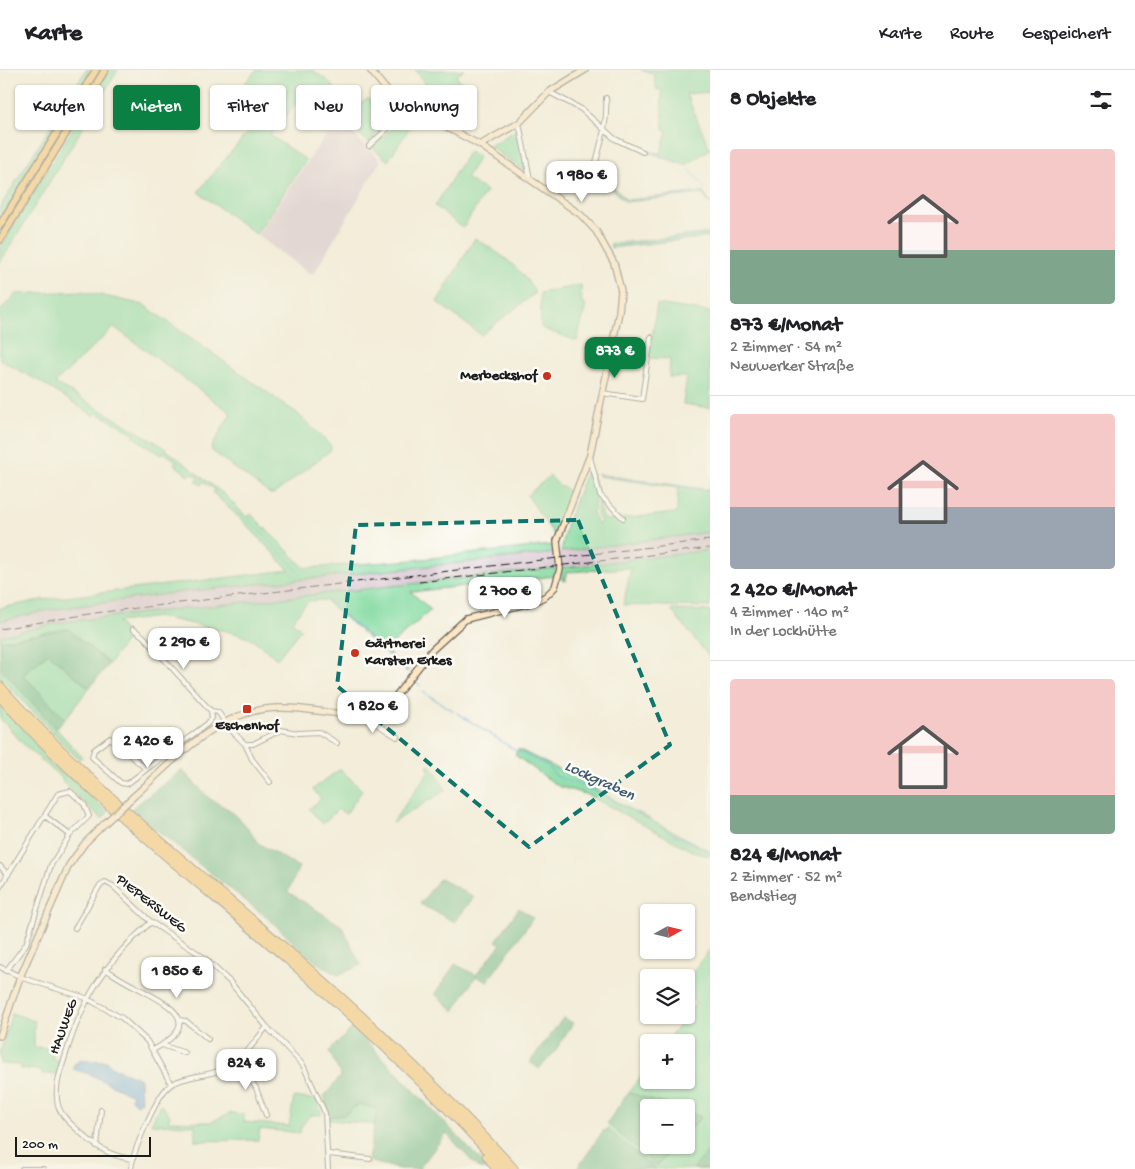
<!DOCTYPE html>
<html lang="de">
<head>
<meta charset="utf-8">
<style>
  body { margin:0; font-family:"Gochi Hand",sans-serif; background:#f6f6f6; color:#202124; height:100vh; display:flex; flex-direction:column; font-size:19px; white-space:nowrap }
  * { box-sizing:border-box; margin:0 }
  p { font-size:16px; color:#757577 }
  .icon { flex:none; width:28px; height:28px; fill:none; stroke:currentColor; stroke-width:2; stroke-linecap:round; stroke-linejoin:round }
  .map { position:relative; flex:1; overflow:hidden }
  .sheet { display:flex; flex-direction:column; background:#fff; width:425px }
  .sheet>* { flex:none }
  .hud { position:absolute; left:15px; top:15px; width:475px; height:45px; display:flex; gap:10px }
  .needle { width:32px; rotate:82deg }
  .fabs { position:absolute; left:640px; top:834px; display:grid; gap:10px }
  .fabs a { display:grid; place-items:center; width:55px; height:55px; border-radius:5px; background:#fff; box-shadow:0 1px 4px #0004; font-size:25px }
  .scale { position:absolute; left:15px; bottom:12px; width:136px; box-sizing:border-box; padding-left:5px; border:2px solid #1c1c1c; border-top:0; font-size:14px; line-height:18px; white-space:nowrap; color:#1c1c1c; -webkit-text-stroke:4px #fdfcf7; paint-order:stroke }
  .price { position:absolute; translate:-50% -42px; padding:0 11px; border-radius:10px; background:#fff; color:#222; font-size:16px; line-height:32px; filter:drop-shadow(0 1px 2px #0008) }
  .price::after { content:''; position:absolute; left:50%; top:30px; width:15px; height:11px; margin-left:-8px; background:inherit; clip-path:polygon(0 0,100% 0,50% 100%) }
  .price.selected { background:#0b8043; color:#fff }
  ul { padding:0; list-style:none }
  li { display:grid; align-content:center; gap:10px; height:265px; padding:0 20px }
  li+li { border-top:1px solid #e0e0e0 }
  li span { display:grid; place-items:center; height:155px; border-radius:5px; color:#555 }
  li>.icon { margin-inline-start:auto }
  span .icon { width:90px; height:90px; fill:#fffc; stroke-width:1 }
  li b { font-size:21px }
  h2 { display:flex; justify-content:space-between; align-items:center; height:60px; padding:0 20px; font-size:21px }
  .pill { padding:0 18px; border-radius:5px; background:#fff; box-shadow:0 1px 4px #0004; font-size:18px; line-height:45px }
  .pill.selected { background:#0b8043; color:#fff }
  header { display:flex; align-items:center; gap:30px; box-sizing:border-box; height:70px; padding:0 25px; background:#fff; border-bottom:1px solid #e0e0e0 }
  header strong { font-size:24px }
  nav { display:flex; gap:28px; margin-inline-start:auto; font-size:18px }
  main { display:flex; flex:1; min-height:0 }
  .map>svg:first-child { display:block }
  .industrial { fill:#d1bdcc }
  .green { fill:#80d99f; stroke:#4e7a5e; fill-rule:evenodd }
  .forest { fill:#68b986; stroke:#426a51 }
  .water { fill:#64a4d7; stroke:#40607a }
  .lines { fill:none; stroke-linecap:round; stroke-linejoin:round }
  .stream { stroke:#64a4d7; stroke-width:1 }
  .street-casing { stroke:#67655e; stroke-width:6 }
  .secondary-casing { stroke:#67655e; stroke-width:8 }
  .primary-casing { stroke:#67655e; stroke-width:9 }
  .highway-casing { stroke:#67655e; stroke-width:10 }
  .street { stroke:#fff; stroke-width:4 }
  .secondary { stroke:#fce6c4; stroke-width:5.5 }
  .primary { stroke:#f7c06c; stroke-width:6 }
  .highway { stroke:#f7c06c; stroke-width:8 }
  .rail { stroke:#1c1c1c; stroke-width:1; stroke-dasharray:8 4; stroke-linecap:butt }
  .secondary-bridge-casing { stroke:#67655e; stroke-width:8; stroke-linecap:butt }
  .secondary-bridge { stroke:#fce6c4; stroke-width:5.5 }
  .marked { fill:none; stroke:#0f766e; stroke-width:4; stroke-dasharray:10 6; stroke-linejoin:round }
  .poi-dot { fill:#c8321e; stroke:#fdfcf7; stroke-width:2 }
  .labels { text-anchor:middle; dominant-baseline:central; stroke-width:5; stroke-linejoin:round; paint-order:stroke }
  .poi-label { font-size:15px; font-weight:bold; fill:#1c1c1c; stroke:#fdfcf7; text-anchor:end }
  .street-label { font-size:15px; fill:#1c1c1c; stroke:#fdfcf7 }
  .water-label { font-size:16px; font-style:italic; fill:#3c5970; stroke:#fdfcf7 }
</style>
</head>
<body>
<header>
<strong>Karte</strong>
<nav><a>Karte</a><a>Route</a><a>Gespeichert</a></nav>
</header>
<main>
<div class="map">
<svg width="710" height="1099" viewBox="0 0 710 1099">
  <rect width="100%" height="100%" fill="#fdfcf7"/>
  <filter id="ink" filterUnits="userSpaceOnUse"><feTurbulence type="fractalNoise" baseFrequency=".02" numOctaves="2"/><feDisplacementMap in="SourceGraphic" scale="10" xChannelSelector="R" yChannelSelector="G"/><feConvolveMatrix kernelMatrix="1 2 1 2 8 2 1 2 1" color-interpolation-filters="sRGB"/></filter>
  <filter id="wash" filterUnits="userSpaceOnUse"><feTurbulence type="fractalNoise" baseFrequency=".0096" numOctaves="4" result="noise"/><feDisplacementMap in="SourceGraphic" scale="20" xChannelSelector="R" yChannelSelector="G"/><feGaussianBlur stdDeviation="1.12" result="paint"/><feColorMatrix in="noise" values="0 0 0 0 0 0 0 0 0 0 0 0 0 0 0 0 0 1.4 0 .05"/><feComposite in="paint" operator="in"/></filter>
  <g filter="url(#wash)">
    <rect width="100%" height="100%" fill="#f3edd9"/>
    <path class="industrial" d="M337 49 379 88 380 92 314 203 310 204 257 165Z
      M710 462V480L63 552 0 566V551L49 540 182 522 574 481Z"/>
    <path class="green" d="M86 0H92L0 151V137Z
      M98 0H101L0 164V160Z
      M108 0H118L0 193V178Z
      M256 0H312L328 11 346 30 331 44 334 48 323 64 303 50 312 38 300 29 270 65 306 90 256 164 198 122 271 34 245 13Z
      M415 0H464L456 6 462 14 453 21 435 26Z
      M641 0H710V22L686 24 710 79 688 94 684 95 645 81 661 83 667 61H664L661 19 657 20 653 4Z
      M387 26 403 40 368 73 356 60 353 40 368 28 374 37Z
      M401 49 410 57 388 91 372 77Z
      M518 59 527 97 523 100 489 76Z
      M469 81 479 87 466 108 486 121 463 158 435 136Z
      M577 91 589 104 584 112 568 102 574 98V95Z
      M595 100 627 130 703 122 710 134 702 124 626 132 593 102Z
      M710 163V167L611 178 610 174Z
      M475 168C500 184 518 195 534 220V224L481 265 437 232Z
      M581 215 582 234 586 235 577 271 541 258 540 223Z
      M82 221 144 235 298 344 331 376V380L274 424H270L212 381 211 378 231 343 114 257 55 313 159 374 225 425 247 447 251 444 305 498 413 490 551 475 555 483 182 522 49 540 0 551V538L41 530 289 500 243 451 213 423 215 420 204 412 201 415 196 411 199 408 192 403 189 406 174 394 176 391 164 382 162 385 133 367 135 364 97 343 94 346 39 311 0 290V241L16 224Z
      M657 234 710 242V338L683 334 687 307H669L670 289 649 288Z
      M586 402 592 404 597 420 593 445 598 454 601 452 597 444 598 432 601 430V445L607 450 675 443 677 441 678 418 598 406 597 404 710 420V462L561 482 566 456Z
      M550 406 561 417 563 416 571 424 555 466 527 425Z
      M710 480V537L623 535 631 498 566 502V511L562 510 561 498Z
      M556 498 555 506 411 522 431 540 385 580 409 600 407 602 325 530 308 531 292 551 301 559 277 589 255 571 235 563 159 547 118 552 129 567 109 594 68 559 0 571V566L63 552Z
      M671 540 710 541V588Z
      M48 583 89 618 65 649 23 605Z
      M0 597 82 687 79 689 73 684 0 607Z
      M0 635 80 717 108 742 102 749 64 714 61 707 24 675 0 648Z
      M518 679 584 712 633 741 710 781V786L696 783 588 725 558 716 515 685Z
      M427 696H432L446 720 392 753 429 701Z
      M340 699 362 720 346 744 338 739 323 754 309 739 321 729 313 719Z
      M710 879V1099H583L631 1019 649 996V1010H686V972H666L696 933 686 925V912ZM649 1038H686V1075H649Z
      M12 943 34 951V977L53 978V990H60L57 1004H42V1000L21 999V995L0 994V982Z
      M294 1027 317 1030 322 1045H310L301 1057 300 1063 260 1059 258 1070 195 1071V1055L151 1054 160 1034 170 1045 168 1051 210 1052 231 1043 244 1044V1052L289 1056Z
      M359 1034 377 1039 374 1054 329 1050V1047L344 1045Z"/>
    <path class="forest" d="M68 559 109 594 89 618 48 583 23 605 65 649 56 659 0 597V571Z
      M182 700 210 729 230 740 243 752 258 773 299 797 288 822 342 856 361 895 338 905C309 892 290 867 266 847 221 811 175 776 131 739Z
      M440 808 474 827 455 852 420 834Z
      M519 838 533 848 487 912 476 906 454 941 435 924 455 894 476 905 501 874 496 871Z
      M563 948 573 953 554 983 539 999 530 992Z
      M353 957 489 1099H479L446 1063 419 1099H400L368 1091 377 1039 359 1034 344 1045 329 1047 324 1026 341 1006 329 981Z
      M630 1023 676 1037 649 1038V1075H676L657 1096 607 1053 625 1027Z
      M686 1041 701 1047 686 1063Z
      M608 1060 656 1099H577L603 1061Z
      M710 1080V1099H693Z"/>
    <path class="water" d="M81 990 107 991C114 1001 130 1003 140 1009L141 1031 136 1034 131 1029 132 1025 89 1004 73 999 74 994Z"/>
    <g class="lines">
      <path class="stream" d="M629 73 641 78
        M646 80 683 94
        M690 100 705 118
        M595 102 626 131 703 123 710 132
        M612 176 710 165
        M601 405 609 406
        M617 407 710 421
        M247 448 298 501
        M327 530 406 599
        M416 611 420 616
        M421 621 454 641
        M457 643 515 680 548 696 556 706 604 725 630 740 643 744 670 763 710 782"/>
    </g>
  </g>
  <g filter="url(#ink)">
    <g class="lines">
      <g class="street-casing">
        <path id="street" d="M549 22 581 39 615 69 643 82
          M519 53 530 109
          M369 76 410 37
          M594 100C600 76 608 53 606 28
          M602 323 642 329 651 267
          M590 387 600 425 623 448
          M133 559 143 566 211 641 218 642 230 659 245 674H253L281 660 298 663 319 662 337 673
          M369 645 372 651 397 667
          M245 674 252 689 270 712
          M146 699 110 668 94 680 92 687 121 713 127 714 207 654 212 648 211 641
          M45 746 70 765
          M0 796 8 805
          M0 817 58 724 70 721 84 734 89 746 70 765 51 795 26 874 6 901
          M75 858 99 817 105 812 113 816 151 852 202 886 230 912 267 957 303 995 325 1043 328 1099
          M0 897 23 908 86 928 122 948 147 971 171 1014
          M105 899C115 905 125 912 136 917 167 934 207 951 153 980
          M179 950 186 951 208 969
          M162 975 185 983
          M238 991 256 1018 266 1045
          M97 1076 101 1040
          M329 1084 370 1089
          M132 1089C113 1087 96 1077 82 1064 74 1056 61 1047 58 1035 54 1019 60 1002 65 987 83 928 104 893 151 852
          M22 1099H43
          M131 1099C133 1082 157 1022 172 1014 190 1004 212 1007 230 996 245 988 255 970 267 957"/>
      </g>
      <g class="secondary-casing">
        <path id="secondary" d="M480 75 519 53 549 22 585 0
          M134 726C176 689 218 639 278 638 304 637 332 644 358 646L374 644 388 636 432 580 466 549 534 532 546 526 555 517 560 499 557 471 590 385 619 242 621 221 614 193 596 161 580 144 480 75 395 30 370 0
          M0 966 20 907 69 795 85 773 104 754"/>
      </g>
      <g class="primary-casing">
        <path id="primary" d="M0 155 96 0
          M0 170 105 0"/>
      </g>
      <g class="highway-casing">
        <path id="highway" d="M0 616C88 715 192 797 292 884 369 951 445 1023 514 1099
          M0 627C86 724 189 804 287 889 363 954 437 1025 504 1099
          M487 1086 496 1099"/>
      </g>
      <use href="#street" class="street"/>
      <use href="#secondary" class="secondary"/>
      <use href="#primary" class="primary"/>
      <use href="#highway" class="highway"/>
      <path class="rail" d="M419 512 710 478
        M0 559 95 543 710 470"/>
      <g class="secondary-bridge-casing">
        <path id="secondary-bridge" d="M104 754 134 726"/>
      </g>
      <use href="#secondary-bridge" class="secondary-bridge"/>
    </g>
  </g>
  <path d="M0 0H710V1099H0ZM578 450 670 675 529 777 337 616 356 455Z" fill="#f3edd9" fill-opacity=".55" fill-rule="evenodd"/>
  <path class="marked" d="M578 450 670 675 529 777 337 616 356 455Z"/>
  <g class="poi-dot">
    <circle cx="547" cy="306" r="5"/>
    <circle cx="355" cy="583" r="5"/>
    <rect x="242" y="634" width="10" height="10" rx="2.5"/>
  </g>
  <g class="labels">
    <g class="poi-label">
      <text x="537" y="306">Merbeckshof</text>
      <text x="365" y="574" text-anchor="start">Gärtnerei<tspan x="365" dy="17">Karsten Erkes</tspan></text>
      <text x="247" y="656" text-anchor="middle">Eschenhof</text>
    </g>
    <g class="street-label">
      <text transform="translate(151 834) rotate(38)">PIEPERSWEG</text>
      <text transform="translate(64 957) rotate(-70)">HAUWEG</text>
    </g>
    <g class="water-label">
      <text transform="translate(599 712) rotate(25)">Lockgraben</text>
    </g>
  </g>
</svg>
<div class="fabs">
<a><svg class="needle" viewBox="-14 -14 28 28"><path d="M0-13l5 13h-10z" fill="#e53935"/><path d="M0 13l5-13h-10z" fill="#757577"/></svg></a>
<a><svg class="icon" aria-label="layers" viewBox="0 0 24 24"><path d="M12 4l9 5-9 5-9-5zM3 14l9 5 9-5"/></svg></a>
<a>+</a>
<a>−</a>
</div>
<div class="scale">200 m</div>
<b class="price" style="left:582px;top:133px">1 980 €</b>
<b class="price selected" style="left:615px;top:309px">873 €</b>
<b class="price" style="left:505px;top:549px">2 700 €</b>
<b class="price" style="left:184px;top:600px">2 290 €</b>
<b class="price" style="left:373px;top:664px">1 820 €</b>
<b class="price" style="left:148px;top:699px">2 420 €</b>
<b class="price" style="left:177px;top:929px">1 850 €</b>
<b class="price" style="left:246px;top:1021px">824 €</b>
<div class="hud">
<a class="pill">Kaufen</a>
<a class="pill selected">Mieten</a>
<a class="pill">Filter</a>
<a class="pill">Neu</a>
<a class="pill">Wohnung</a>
</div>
</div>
<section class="sheet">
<h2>8 Objekte<svg class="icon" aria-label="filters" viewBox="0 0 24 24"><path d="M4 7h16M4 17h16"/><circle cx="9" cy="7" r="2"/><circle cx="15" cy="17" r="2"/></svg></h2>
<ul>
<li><span style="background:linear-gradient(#f6c9c9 65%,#7fa58c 0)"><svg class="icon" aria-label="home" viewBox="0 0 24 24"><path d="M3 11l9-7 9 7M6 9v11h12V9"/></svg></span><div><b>873 €/Monat</b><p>2 Zimmer · 54 m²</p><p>Neuwerker Straße</p></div></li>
<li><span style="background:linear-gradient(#f6c9c9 60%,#9aa5b1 0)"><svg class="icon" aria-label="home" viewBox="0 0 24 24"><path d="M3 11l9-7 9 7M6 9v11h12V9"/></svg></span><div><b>2 420 €/Monat</b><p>4 Zimmer · 140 m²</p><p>In der Lockhütte</p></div></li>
<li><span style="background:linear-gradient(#f6c9c9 75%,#7fa58c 0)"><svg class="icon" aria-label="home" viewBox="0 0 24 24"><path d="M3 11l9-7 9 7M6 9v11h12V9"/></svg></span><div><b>824 €/Monat</b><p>2 Zimmer · 52 m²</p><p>Bendstieg</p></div></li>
</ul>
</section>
</main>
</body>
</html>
